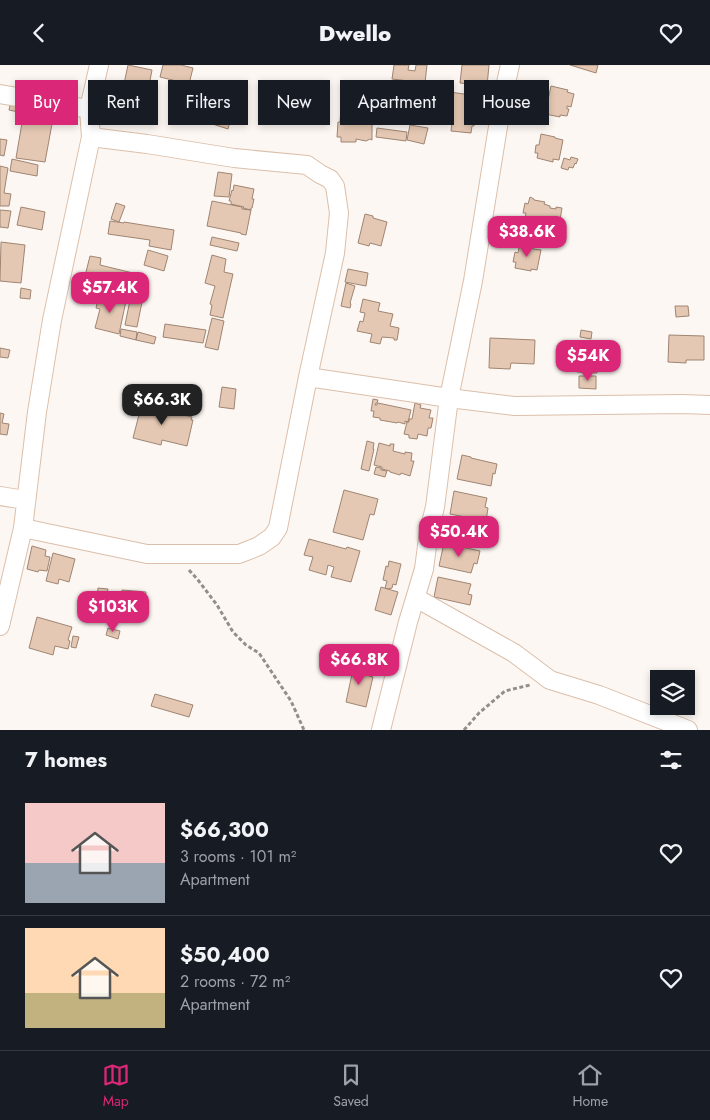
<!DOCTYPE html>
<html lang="en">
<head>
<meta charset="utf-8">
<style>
  body { margin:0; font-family:Jost,sans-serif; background:#20242c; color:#f1f3f6; height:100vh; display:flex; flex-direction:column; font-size:19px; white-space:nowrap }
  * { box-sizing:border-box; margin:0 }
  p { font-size:16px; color:#9ea1a6 }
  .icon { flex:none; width:28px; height:28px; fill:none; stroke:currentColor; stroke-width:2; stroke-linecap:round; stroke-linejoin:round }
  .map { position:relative; height:665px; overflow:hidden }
  .panel { display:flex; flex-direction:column; background:#171b24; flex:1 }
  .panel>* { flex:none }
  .guide { position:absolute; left:15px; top:15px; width:680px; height:45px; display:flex; gap:10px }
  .fabs { position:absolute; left:650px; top:605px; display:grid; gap:10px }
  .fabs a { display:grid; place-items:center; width:45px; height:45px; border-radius:0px; background:#171b24; box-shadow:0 2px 8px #0003; font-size:25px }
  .price { position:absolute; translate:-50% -42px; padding:0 11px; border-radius:10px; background:#db2777; color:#fff; font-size:16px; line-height:32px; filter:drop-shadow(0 1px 2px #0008) }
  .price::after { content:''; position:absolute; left:50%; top:30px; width:15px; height:11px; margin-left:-8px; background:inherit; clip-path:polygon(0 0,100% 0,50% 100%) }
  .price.on { background:#222; color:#fff }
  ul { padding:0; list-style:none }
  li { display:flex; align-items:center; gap:15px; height:125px; padding:0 25px }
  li+li { border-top:1px solid #363941 }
  li span { display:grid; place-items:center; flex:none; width:140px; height:100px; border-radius:0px; color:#555 }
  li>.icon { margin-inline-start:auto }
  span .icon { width:60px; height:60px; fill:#fffc; stroke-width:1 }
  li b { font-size:21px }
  h2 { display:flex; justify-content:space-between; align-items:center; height:60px; padding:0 25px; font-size:21px }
  .pill { padding:0 18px; border-radius:0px; background:#171b24; box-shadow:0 2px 8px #0003; font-size:18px; line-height:45px }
  .pill.on { background:#db2777; color:#fff }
  header { display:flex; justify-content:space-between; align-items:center; height:65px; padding:0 25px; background:#171b24; font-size:22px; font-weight:800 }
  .menu { display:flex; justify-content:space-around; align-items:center; height:70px; border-top:1px solid #363941; background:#171b24; font-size:14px; color:#9ea1a6 }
  .menu a { display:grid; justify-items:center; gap:2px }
  .menu .on { color:#db2777 }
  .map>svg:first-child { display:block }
  .building { fill:#e4c8b3; stroke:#9f8572 }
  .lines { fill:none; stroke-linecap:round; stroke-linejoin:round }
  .minor-casing { stroke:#dbbfaa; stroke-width:20 }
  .path { stroke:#958d88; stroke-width:3; stroke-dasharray:4 2.5; stroke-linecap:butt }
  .minor { stroke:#fff; stroke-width:18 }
</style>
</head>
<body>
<header><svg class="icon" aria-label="back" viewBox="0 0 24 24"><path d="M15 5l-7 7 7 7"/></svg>Dwello<svg class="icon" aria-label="heart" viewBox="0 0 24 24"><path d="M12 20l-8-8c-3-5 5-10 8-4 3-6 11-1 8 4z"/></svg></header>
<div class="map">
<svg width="710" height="665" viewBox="0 0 710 665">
  <rect width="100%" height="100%" fill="#fdf7f3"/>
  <path class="building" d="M128 0 152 5 143 52 118 47Z
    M163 0H181L193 3 189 19 160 12Z
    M394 0H409L408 5 415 6 416 0H427L425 18 392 14Z
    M462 0H489L487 21 460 18Z
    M570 0H598L596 8Z
    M233 17 246 21 240 40 246 42 241 56 231 53 228 64 197 54 205 28 217 32 219 26 223 27 225 21 231 23Z
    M551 21 568 25 567 27 574 29 571 42 567 41V44H569L567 51 560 50V52L545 49Z
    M417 22 477 31 476 42H477L474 61H472L471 68 451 66 452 57H449L451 43 431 40 429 54 413 52Z
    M11 36 30 41 28 49 9 45Z
    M299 39 307 40 305 59 296 58Z
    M341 43 355 44V48H364L367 51 372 52V75L370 74 366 76 356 74V77H341V72H337L338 57H340Z
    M34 45 54 48 45 97 16 93 23 52 32 54Z
    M410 60 428 63 424 79 407 75Z
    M377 63 407 67 406 76 376 72Z
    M541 69 555 72V73L563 75 559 95 553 94V97L537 93 538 88H535L536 80H539Z
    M0 74 7 75 4 91 0 90Z
    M571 92 578 94 576 99 575 98 573 103 569 102 568 105 561 103 564 93 570 95Z
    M12 94 38 100 37 111 10 106Z
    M0 101 8 103 4 128 11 129 9 141H0Z
    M218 107 232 109 229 132 214 131Z
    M234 120 254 124 252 134H254L252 143H251V145L243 143 244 142 231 139V136H229L232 125 233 126Z
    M530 132 534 134V135L545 137 544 139 550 141V143L556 144V142L562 143 559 161 547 158V160L538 158V161L524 158 526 148H523L525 138 528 139Z
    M212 136 242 142V144L251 145 246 170 241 169V168L207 161Z
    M116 138 125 141 119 157 111 154Z
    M21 142 45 147 42 165 17 160Z
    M0 145 11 146 8 163 0 162Z
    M365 149 373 151V153L387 157 381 181 370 178 369 181 358 178Z
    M110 156 124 158V157L174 165 171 185 149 181 150 175 108 169Z
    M212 172 239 178 237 186 210 180Z
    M1 177 25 180 21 218 0 216Z
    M520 178 534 181 533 184 541 185 537 205 531 204V206L515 203 516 197H513L515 187 518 188Z
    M148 185 168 191 164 206 144 200Z
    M212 190 226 194 224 207 233 209 223 253 210 250 212 240 210 239 215 221 205 218Z
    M90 191 101 193 100 200 137 209 136 214 148 216 145 231 132 229 134 222 85 211Z
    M348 204 368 208 366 221 345 217Z
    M346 218 355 221 350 238 351 239 350 243 341 241Z
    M21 223 31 225 30 234 20 233Z
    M99 230 126 236 119 269 95 263 100 244 96 243Z
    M131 230 143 232 137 262 125 260Z
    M363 234 380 238 378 246 393 249 390 261 399 263 397 275H394V273L382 272 380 279 370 277 372 269 357 266 360 256 363 257 365 248 360 247Z
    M675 241H688L689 251 676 252Z
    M212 253 224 256 218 285 205 282Z
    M165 259 206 265 203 278 163 272Z
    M121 264 137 267 136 275 120 271Z
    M581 265 592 267 591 274 580 272Z
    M138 267 156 272 154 279 136 275Z
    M669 270 704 271V295H686V298L668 297Z
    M490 273 535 275 534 299 511 298 510 304 489 303Z
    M0 283 10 285 8 293 0 292Z
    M578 284H597V308L577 307Z
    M579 311H596V324L579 323Z
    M164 320 189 327 185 342 178 340 176 347 167 345 169 338 154 334 157 321 163 323Z
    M222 322 236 324 234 344 219 342Z
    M373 334 378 335 377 338H376L375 340H377L378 338 411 345 408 357 405 356V359L398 357 397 358 380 355V353L373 352 374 346H371Z
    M142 338 157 341 156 343 192 352 191 355H193L187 381 162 375 161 380 133 373Z
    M415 338 421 340 420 343 431 345 429 353H433L431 363H428L427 371 418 369 417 374 409 373V370L404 369 407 357H409V354H412Z
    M0 348 4 349 2 358 9 359 7 370 0 369Z
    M367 376 374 378 373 384H374L369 406 361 404Z
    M379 378 390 381V379H394L393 386 405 389V387L412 388 411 396H414L410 411 401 408 400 410 390 407V406L382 404V402L374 400Z
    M462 390 471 392V393L497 399 495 409 493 408 491 421 457 414Z
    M376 402 381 403V405L387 406 385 412 374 409Z
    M344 425 378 434 374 450 370 449 363 475 333 467Z
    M454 426 487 433 485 442 488 443 486 456 450 449Z
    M309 474 346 484 347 482 360 486 351 517 331 512 334 502 328 500 326 510 309 505 313 492 304 490Z
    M444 478 480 486 477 499 474 498 471 508 439 501Z
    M32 481 46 485 45 491 50 492 47 506 39 505 38 507 27 504Z
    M53 488 75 494 69 517 59 514 58 519 46 516Z
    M389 496 401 499 396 520 393 519 392 523 388 524 385 523 387 516 383 515 386 501 388 502Z
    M438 512 471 519 468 529 472 530 470 540 434 532Z
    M381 522 398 527 391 550 375 545Z
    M98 523 108 524 107 528 121 529 122 525 146 527 143 553 107 550V542L96 541Z
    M37 552 72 562 68 575 70 576 68 584 55 581 53 590 29 583Z
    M108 563 120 566 118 574 106 570Z
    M73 571 79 572 76 583 71 582Z
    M350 599 365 602 363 609 373 612 366 642 346 637 352 609 348 608Z
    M155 629 193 640 189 652 151 641Z"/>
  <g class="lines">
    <g class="minor-casing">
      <path id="minor" d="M0 29 89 44
        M308 312 449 333 514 341 682 339 710 340
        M0 431 25 435
        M23 463 147 489H239L259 481 272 472 278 463 308 312 335 188 339 148 335 121 330 114 320 109 307 100 234 93 147 79 91 72
        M416 533 514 588 550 615 599 630 688 665
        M0 561 23 463 37 347 52 255 91 72 89 44 99 0
        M381 665 408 557 424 504 429 466 435 442 449 333 473 216 503 31 510 0"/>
    </g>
    <path class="path" d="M189 505 198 515 217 540 233 567 246 580 259 588 291 636 304 665
      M464 665 479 648 505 626 530 620"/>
    <use href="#minor" class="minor"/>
  </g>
</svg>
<div class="fabs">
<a><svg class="icon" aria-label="layers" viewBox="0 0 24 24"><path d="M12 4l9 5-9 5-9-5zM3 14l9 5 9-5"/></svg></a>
</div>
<b class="price" style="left:527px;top:193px">$38.6K</b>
<b class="price" style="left:110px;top:249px">$57.4K</b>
<b class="price" style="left:588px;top:317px">$54K</b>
<b class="price on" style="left:162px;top:361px">$66.3K</b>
<b class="price" style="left:459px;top:493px">$50.4K</b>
<b class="price" style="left:113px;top:568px">$103K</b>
<b class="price" style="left:359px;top:621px">$66.8K</b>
<div class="guide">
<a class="pill on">Buy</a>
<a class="pill">Rent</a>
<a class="pill">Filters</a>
<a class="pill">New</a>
<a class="pill">Apartment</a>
<a class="pill">House</a>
</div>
</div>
<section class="panel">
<h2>7 homes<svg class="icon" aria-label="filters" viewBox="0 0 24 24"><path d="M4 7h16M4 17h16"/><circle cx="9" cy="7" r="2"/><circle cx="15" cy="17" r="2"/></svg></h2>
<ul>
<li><span style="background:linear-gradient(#f6c9c9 60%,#9aa5b1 0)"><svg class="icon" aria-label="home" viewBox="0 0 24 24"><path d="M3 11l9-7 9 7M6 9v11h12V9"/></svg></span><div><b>$66,300</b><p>3 rooms · 101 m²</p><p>Apartment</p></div><svg class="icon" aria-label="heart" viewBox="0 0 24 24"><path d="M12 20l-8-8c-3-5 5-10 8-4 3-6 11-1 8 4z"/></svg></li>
<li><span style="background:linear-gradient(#ffd9b3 65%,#c2b280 0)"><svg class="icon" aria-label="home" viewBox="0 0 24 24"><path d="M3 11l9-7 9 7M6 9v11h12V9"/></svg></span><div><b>$50,400</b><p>2 rooms · 72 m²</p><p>Apartment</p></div><svg class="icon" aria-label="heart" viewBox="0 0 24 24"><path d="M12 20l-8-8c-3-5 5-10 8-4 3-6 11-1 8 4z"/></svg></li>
</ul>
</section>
<nav class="menu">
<a class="on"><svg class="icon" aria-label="map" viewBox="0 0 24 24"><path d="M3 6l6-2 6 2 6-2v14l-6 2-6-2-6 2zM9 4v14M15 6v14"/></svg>Map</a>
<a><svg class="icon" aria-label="saved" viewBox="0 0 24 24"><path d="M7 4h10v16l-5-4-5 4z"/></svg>Saved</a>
<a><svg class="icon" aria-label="home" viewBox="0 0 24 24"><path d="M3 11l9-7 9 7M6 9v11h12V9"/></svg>Home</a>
</nav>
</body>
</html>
